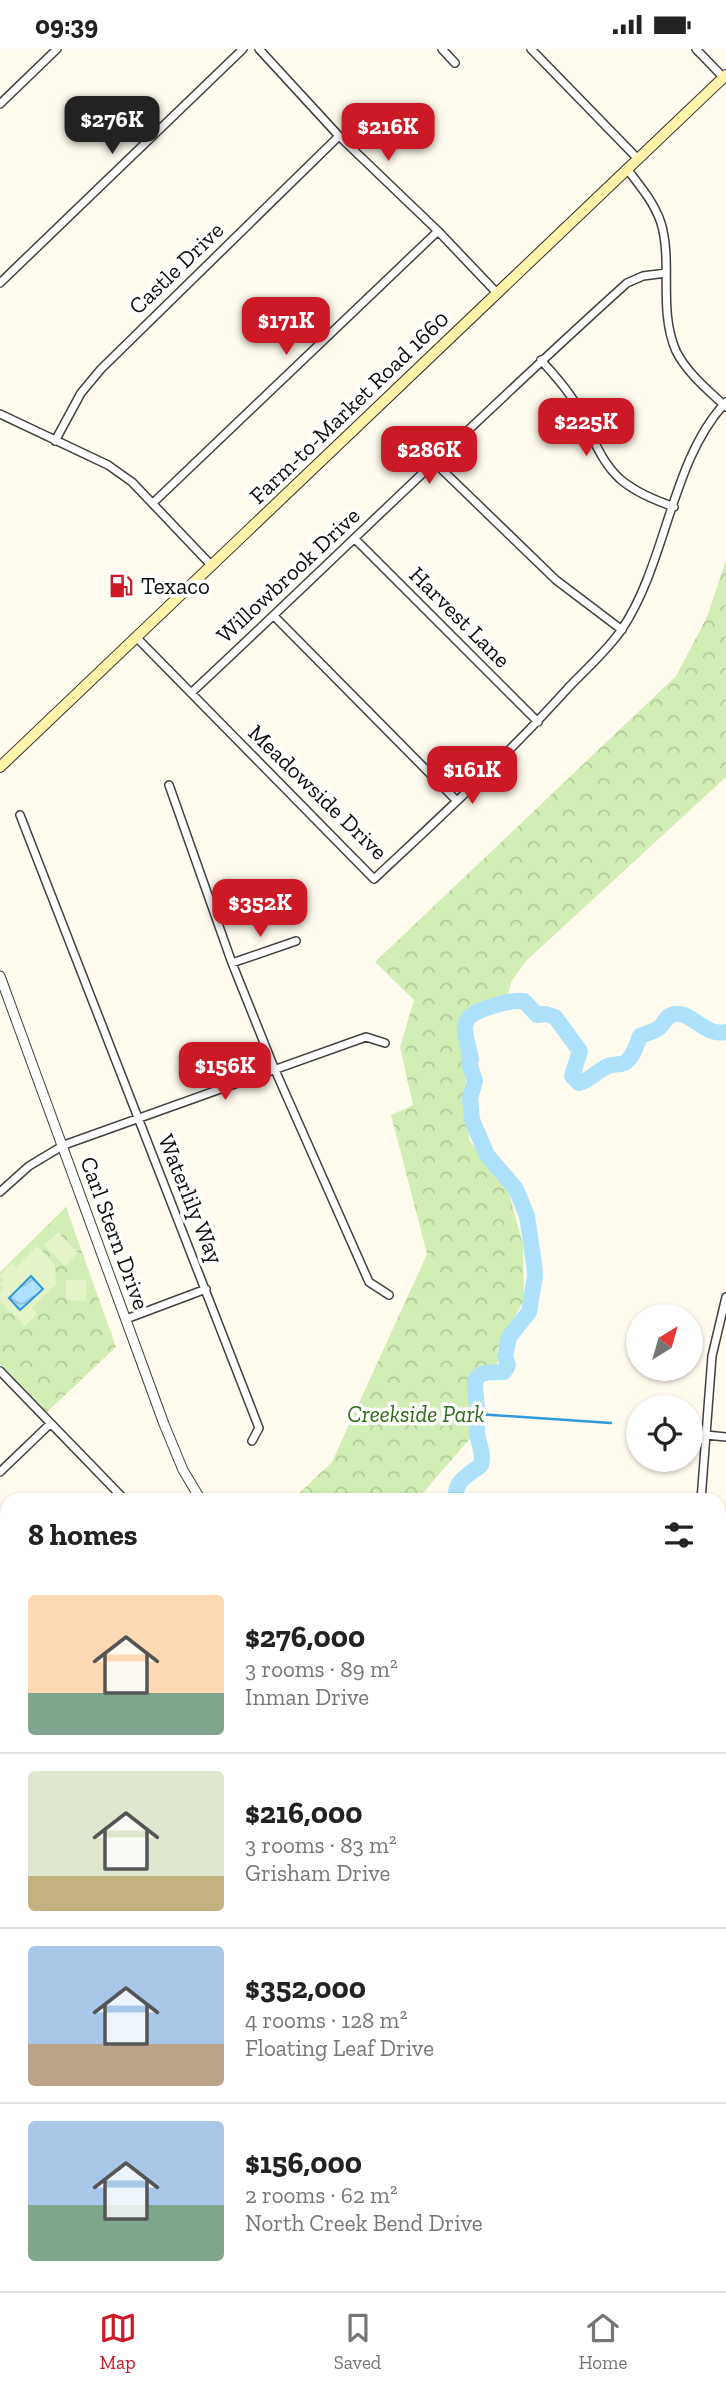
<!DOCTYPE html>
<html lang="en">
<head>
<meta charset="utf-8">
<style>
  body { margin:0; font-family:"Zilla Slab",serif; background:#f6f6f6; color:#222; height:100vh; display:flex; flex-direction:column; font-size:26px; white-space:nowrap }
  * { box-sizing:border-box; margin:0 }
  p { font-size:23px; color:#767676 }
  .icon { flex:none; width:38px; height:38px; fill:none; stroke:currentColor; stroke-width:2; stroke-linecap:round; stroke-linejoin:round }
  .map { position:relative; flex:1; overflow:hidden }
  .panel { position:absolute; left:0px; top:1444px; width:726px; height:800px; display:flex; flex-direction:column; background:#fff; border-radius:21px 21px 0 0; box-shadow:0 2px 5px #0004 }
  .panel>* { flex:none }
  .needle { width:46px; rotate:37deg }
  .fabs { position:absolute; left:626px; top:1255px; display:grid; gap:14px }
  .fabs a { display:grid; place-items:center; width:77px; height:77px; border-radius:50%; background:#fff; box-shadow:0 2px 5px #0004; font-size:35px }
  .price { position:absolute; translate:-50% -60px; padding:0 16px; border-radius:14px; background:#cb1925; color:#fff; font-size:23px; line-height:46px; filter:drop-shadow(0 2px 4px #0008) }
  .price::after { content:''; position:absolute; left:50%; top:42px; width:21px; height:16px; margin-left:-10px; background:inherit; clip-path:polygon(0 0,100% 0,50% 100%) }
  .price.selected { background:#222; color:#fff }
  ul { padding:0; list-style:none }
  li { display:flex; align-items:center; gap:21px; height:175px; padding:0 28px }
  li+li { border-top:2px solid #e0e0e0 }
  li span { display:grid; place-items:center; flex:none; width:196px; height:140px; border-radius:7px; color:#555 }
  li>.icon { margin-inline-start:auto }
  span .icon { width:84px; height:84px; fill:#fffc; stroke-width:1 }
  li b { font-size:30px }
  h2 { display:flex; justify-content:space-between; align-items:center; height:84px; padding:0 28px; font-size:30px }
  .status { display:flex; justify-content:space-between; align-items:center; height:49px; padding:0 35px; background:#fff; direction:ltr }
  .status svg { height:19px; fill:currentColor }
  .dock { display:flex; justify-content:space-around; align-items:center; height:98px; border-top:2px solid #e0e0e0; background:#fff; font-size:19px; color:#767676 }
  .dock a { display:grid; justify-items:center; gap:4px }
  .dock .selected { color:#cb1925 }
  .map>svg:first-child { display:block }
  .park { fill:url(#park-crowns) }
  .pitch { fill:#e5f4c7 }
  .water { fill:url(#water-waves); stroke:#2e9ada; stroke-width:2 }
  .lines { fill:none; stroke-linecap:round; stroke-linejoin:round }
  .stream { stroke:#2e9ada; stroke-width:2.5 }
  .river { stroke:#aee1fc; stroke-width:16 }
  .minor-casing { stroke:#414141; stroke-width:10 }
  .tertiary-casing { stroke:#414141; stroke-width:11 }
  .secondary-casing { stroke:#303030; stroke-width:12 }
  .minor { stroke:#fff; stroke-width:7 }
  .tertiary { stroke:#fff; stroke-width:9 }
  .secondary { stroke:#fff3aa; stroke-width:10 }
  .labels { text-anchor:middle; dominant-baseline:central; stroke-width:7; stroke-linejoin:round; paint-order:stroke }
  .street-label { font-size:23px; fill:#0e0e0e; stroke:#fff }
  .poi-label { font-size:23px; fill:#0e0e0e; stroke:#fff; text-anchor:start }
  .park-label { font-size:23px; font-style:italic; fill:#2b6c18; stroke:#fff }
</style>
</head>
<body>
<div class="status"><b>09:39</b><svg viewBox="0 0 49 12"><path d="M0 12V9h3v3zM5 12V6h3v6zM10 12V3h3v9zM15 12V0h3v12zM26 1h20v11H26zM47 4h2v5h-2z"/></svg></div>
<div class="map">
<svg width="726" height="2242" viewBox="0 0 726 2242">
  <defs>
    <pattern id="park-crowns" width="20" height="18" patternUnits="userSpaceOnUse" patternTransform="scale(1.75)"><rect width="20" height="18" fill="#d3eeb4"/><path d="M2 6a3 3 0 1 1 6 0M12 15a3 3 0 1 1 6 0" fill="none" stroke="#b4cb9a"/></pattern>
    <pattern id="water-waves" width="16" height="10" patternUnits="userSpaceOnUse" patternTransform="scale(1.75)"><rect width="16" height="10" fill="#aee1fc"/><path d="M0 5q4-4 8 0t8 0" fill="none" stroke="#94c0d7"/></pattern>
  </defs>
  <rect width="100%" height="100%" fill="#fffbef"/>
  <path class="park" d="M726 511V728L526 912 511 933 508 946 462 966 469 1091 509 1144 523 1196 524 1251 497 1300 498 1314 474 1322 468 1340 472 1357 473 1386 417 1451H292L332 1413 427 1205 391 1066 413 1056 400 998 414 951 375 913 676 627 707 568Z
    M66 1158 116 1298 46 1364 0 1315V1223Z"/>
  <path class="pitch" d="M58 1183 78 1204 65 1217 44 1196Z
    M37 1197 55 1215 56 1236 32 1259 37 1265 25 1277 0 1252V1242L3 1239 0 1236 3 1232 0 1226 12 1214 16 1218Z
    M66 1231H87L86 1252 66 1251Z"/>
  <path class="water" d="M31 1227 43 1240 20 1261 9 1249Z"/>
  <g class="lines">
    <path class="stream" d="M477 1365 611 1374"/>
    <path class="river" d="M456 1451C453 1432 469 1426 481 1416 484 1406 480 1399 478 1389 476 1379 477 1371 477 1361 476 1333 466 1322 504 1323L508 1316 505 1307 509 1288 529 1263 535 1227 534 1215 527 1167 516 1140 487 1106 472 1071 470 1049 475 1032 469 1014 471 1010C465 981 455 968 490 958 502 954 512 951 524 952L537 966 546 965 555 968 580 1002 572 1027 579 1034C592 1030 593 1025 604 1019 610 1015 614 1016 621 1015 632 1013 636 997 640 987 646 984 655 983 660 978 664 974 665 969 671 966 689 958 703 988 726 983
      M719 2174 726 2175"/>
    <g class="minor-casing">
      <path id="minor" d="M259 0 339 87 438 182 497 244
        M442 0 455 14
        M531 0 638 110
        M696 0 723 28
        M0 55 57 0
        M627 120C640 137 654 153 661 174 673 214 658 261 676 302 687 324 708 341 726 358
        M0 234 243 0
        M541 311C553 325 566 338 575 354 591 380 597 409 620 430 635 443 655 451 674 458
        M0 365 108 416 132 433 211 516
        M55 392 81 344 101 320 339 87
        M434 413 556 531 622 581
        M154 453 438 182
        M355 490 538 673
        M274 567 457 752
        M137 589 374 830C440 768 507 707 568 639 586 620 608 601 622 580 667 513 671 411 726 353
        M191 644C337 508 479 367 627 234L643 227 666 224
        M169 736 232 914 275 1021 369 1233 389 1246
        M20 766 259 1379 252 1392
        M232 914 296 892
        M0 1143 29 1117 64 1096 366 988 385 994
        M126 1270 206 1240
        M0 1322 125 1451
        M706 1386 726 1388
        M0 1423 50 1375
        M701 1451 712 1307 726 1248
        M0 1489 7 1497
        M719 1570 726 1582
        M0 1657 7 1664
        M719 1762 722 1755
        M0 1840 7 1848
        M0 2018 7 2025
        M0 2227 7 2234
        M208 2236 213 2242
        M382 2236 388 2242
        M172 2242 178 2236"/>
    </g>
    <g class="tertiary-casing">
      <path id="tertiary" d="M0 927 164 1375 183 1421 201 1451
        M719 1809 726 1816"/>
    </g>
    <g class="secondary-casing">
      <path id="secondary" d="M0 718 726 26"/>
    </g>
    <use href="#minor" class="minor"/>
    <use href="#tertiary" class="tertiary"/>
    <use href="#secondary" class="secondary"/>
  </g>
  <defs>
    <g id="fuel-bare" transform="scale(1.89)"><path d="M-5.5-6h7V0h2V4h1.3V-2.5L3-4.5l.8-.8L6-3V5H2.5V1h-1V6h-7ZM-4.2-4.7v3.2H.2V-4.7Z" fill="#cb1925" stroke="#fff" stroke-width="2.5" paint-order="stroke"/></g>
  </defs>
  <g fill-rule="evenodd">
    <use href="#fuel-bare" x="121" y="537"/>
  </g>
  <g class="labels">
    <g class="street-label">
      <text transform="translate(176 219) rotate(-44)">Castle Drive</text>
      <text transform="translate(349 358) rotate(-44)">Farm-to-Market Road 1660</text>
      <text transform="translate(288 526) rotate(-43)">Willowbrook Drive</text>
      <text transform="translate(460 568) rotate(45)">Harvest Lane</text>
      <text transform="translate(318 743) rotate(44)">Meadowside Drive</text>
      <text transform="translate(191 1150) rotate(68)">Waterlily Way</text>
      <text transform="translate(115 1184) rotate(70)">Carl Stern Drive</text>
    </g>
    <g class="poi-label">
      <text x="141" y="537">Texaco</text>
    </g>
    <g class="park-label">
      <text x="416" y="1365">Creekside Park</text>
    </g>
  </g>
</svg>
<div class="fabs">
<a><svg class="needle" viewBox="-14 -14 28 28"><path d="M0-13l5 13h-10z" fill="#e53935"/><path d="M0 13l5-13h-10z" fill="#767676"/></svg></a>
<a><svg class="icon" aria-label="locate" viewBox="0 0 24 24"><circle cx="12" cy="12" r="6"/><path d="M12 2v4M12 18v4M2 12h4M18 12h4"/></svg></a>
</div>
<b class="price selected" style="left:112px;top:107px">$276K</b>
<b class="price" style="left:388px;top:114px">$216K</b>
<b class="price" style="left:286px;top:308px">$171K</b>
<b class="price" style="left:586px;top:409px">$225K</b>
<b class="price" style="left:429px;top:437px">$286K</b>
<b class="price" style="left:472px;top:757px">$161K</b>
<b class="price" style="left:260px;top:890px">$352K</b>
<b class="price" style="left:225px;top:1053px">$156K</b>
<section class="panel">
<h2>8 homes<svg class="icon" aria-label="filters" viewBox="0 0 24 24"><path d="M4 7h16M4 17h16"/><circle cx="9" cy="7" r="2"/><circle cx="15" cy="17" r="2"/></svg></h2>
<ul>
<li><span style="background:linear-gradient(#ffd9b3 70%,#7fa58c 0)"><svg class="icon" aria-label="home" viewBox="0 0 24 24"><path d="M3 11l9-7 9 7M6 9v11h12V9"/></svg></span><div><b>$276,000</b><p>3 rooms · 89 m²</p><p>Inman Drive</p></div></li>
<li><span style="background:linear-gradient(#dfe7d0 75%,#c2b280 0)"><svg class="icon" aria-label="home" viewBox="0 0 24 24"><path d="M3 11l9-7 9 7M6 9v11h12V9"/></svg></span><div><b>$216,000</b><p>3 rooms · 83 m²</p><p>Grisham Drive</p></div></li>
<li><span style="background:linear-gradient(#a9c7e8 70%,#b9a48a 0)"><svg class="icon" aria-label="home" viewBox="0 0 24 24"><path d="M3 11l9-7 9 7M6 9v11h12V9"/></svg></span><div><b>$352,000</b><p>4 rooms · 128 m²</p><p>Floating Leaf Drive</p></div></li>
<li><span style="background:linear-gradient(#a9c7e8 60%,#7fa58c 0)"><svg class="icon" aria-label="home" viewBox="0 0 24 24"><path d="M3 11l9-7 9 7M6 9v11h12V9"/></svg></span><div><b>$156,000</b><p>2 rooms · 62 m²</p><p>North Creek Bend Drive</p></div></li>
</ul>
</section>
</div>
<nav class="dock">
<a class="selected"><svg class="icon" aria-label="map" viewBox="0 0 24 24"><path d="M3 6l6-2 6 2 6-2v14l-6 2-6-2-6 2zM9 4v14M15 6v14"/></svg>Map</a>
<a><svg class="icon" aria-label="saved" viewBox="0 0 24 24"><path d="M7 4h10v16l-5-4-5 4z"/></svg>Saved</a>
<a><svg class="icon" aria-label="home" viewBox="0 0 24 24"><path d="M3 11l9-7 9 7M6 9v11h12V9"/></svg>Home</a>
</nav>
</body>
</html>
